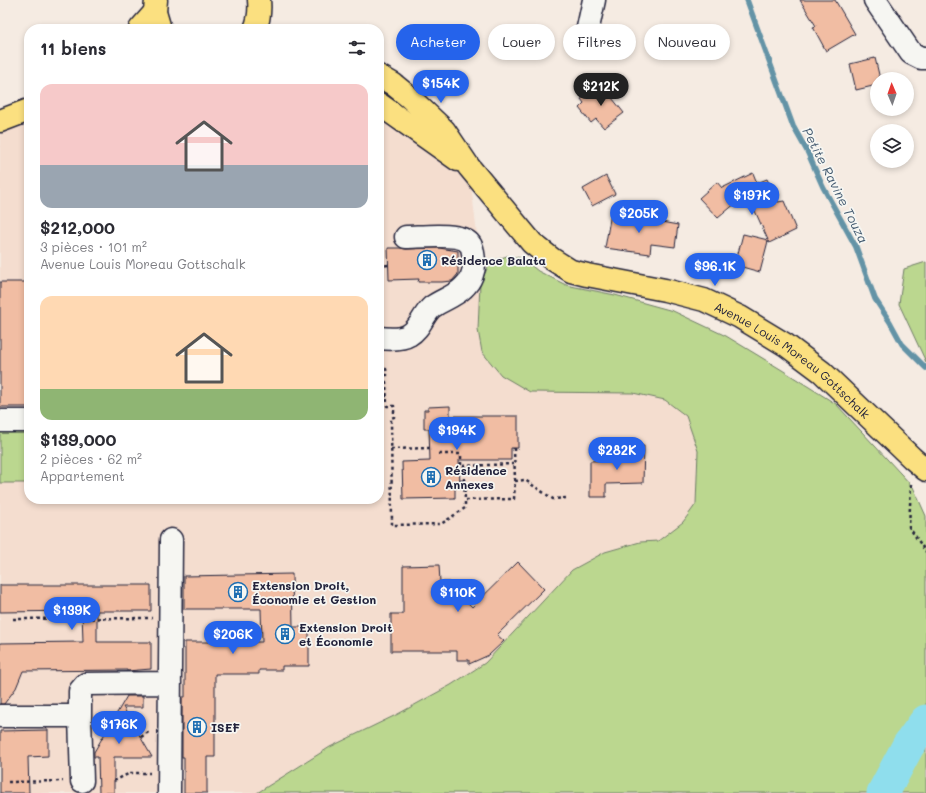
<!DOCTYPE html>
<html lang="fr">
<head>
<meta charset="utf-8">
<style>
  body { margin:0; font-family:Mali,sans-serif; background:#f7f7f7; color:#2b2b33; height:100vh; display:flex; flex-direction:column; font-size:15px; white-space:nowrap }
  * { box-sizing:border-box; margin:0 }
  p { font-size:13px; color:#7c7c81 }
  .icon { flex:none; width:22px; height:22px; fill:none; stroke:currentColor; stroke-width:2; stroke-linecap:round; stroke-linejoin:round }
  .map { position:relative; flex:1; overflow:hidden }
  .sheet { position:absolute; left:24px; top:24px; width:360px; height:480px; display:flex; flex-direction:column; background:#fff; border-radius:16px; box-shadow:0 2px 6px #0003 }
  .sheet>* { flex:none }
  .hud { position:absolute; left:396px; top:24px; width:380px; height:36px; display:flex; gap:8px }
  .needle { width:26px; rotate:358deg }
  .buttons { position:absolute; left:870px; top:72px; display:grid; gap:8px }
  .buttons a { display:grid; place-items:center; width:44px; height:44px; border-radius:50%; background:#fff; box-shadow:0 2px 6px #0003; font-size:20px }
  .price { position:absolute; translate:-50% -34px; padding:0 9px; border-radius:14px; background:#2563eb; color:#fff; font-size:13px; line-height:26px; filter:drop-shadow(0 1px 2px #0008) }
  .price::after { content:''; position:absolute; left:50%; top:24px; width:12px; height:9px; margin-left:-6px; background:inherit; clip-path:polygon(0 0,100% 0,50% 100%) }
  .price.on { background:#222; color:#fff }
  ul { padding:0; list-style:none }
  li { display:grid; align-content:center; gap:8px; height:212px; padding:0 16px }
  li span { display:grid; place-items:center; height:124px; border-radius:12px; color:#555 }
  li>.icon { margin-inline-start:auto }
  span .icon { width:72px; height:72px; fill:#fffc; stroke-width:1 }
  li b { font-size:17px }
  h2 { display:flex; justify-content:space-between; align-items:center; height:48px; padding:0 16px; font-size:17px }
  .tag { padding:0 14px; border-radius:18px; background:#fff; box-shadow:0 2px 6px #0003; font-size:14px; line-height:36px }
  .tag.on { background:#2563eb; color:#fff }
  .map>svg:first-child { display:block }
  .built { fill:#f4ddcf }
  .green { fill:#bbd78f; stroke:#6e7c65 }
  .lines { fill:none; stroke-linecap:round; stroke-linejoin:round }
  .stream { stroke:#6393a6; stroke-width:5.5 }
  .river { stroke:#8fdeed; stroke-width:33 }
  .building { fill:#f1bda3; stroke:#22223b }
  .minor-casing { stroke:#22223b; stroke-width:25 }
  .major-casing { stroke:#22223b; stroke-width:25 }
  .path { stroke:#22223b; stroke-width:2.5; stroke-dasharray:3 3; stroke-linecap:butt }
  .minor { stroke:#f6f6f2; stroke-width:22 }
  .major { stroke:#fbe080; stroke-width:22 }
  .labels { text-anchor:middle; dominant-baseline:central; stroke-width:3.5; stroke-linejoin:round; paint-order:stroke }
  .poi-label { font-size:12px; font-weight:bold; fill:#22223b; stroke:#f6f6f2; text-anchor:start }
  .street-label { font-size:12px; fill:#22223b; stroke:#f6f6f2 }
  .water-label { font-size:13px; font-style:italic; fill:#435a70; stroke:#f6f6f2 }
</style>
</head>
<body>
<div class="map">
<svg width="926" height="793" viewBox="0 0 926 793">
  <rect width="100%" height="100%" fill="#f5ebe2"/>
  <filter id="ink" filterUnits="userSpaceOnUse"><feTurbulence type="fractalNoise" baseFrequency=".025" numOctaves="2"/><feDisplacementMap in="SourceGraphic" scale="8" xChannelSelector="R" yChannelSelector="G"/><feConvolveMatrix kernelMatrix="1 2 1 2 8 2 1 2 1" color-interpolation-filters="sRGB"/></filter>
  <g filter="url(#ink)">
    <path class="built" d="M29 105V499H379V105L469 167 481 268 478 330 482 352 501 375 572 393H633L665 400 686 416 698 451 696 504 683 522 658 541 640 542 605 552 572 570 485 663 451 685 398 714 330 747 257 793H0V117Z"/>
    <path class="green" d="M507 256 522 258 538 271 566 285 615 295 673 311 726 336 782 370 836 404 913 487 926 516V793H257L330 747 398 714 451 685 485 663 572 570 605 552 640 542 658 541 683 522 696 504 698 451 686 416 665 400 633 393 530 392 501 375 482 352 478 330 480 283 488 267 495 260Z
      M926 262V362L899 304 904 269Z
      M29 426V483H0V427Z"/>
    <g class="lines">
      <path class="stream" d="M747 0 793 126 807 151 823 187 856 247 875 299 890 322 902 344 926 368"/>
      <path class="river" d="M883 793 908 746 926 721"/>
    </g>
    <path class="building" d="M800 0H835L855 34 826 51 813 27 816 26Z
      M875 58 880 79H877V85L856 90 850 64Z
      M601 84 624 113 604 128 596 119 591 123 579 108 584 103 581 99Z
      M753 173 757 183 767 179 778 202 784 201 796 230 769 243 768 241 760 272 735 265 743 234 768 240 751 202 754 188 718 218 699 198 717 182 722 188Z
      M606 176 615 194 592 206 583 189Z
      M611 213 678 225 675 247 651 244 650 254 605 248Z
      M388 248H400L406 249 439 248 458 251V274L452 281 442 282H418L419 279 389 280Z
      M0 282H29V407H0Z
      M450 406V416H518V448H511V460H459L460 486H455V498L403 499 402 462 430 461 429 429H424V410H428V407Z
      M626 446H644L643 483 606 484V497H590V461L608 460V455L625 454Z
      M518 562 544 589 497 635 504 641 489 655 469 664V660H457V651H391V614H403V566L439 565 440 582H450L452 586 472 607Z
      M292 574 293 627H309V666H282V670H259V674H215V757H207V793H184V757H182V697H185V642H262L261 609H184V576Z
      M0 585H151V611H97V642H151V669L127 671V670L23 671 16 688 4 704H0V643L83 642 82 611 0 612Z
      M127 696H143V707H123L152 757H114V793H99L98 757H94V752Z
      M48 730V756L28 757 29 793H0V731Z"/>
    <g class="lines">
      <g class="minor-casing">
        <path id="minor" d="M875 0 911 53 921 58H926
          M586 37 594 0
          M379 338C388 339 401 340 409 335 420 329 423 315 432 307 442 300 455 296 463 288 471 281 475 270 474 260 473 254 473 247 469 243 460 232 420 237 406 237
          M0 421H29
          M0 716H80V691L86 684 170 683
          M80 716 82 781
          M169 793 171 540"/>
      </g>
      <g class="major-casing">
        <g id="major">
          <path d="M156 0 155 12 160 29"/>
          <path d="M140 29 155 12"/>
          <path d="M255 29C259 20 260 10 259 0"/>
          <path id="s1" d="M379 76 393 84 409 97 444 130 469 167 532 243 552 259 571 271 587 275 665 290 704 300 740 317 786 345 822 372 912 458 926 470"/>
          <path d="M379 104 458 160"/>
          <path d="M0 121 29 110"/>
        </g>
      </g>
      <path class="path" d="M379 266 389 265
        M379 369H386L387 375H379
        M379 382H386L387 406H394V417L391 418 392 525 441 524 465 508V500L514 499 515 481 525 480 553 499 566 498
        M379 396H387
        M514 448 515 481
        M391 449 430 448
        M439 454H461V466L514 464
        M464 466V481
        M460 481H464L465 500
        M911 484 909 527 926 552
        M13 619 152 618
        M141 737 150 731
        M114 781 130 773H150
        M8 782 63 781"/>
      <use href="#minor" class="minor"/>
      <use href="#major" class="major"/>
    </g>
  </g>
  <defs>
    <g id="building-ring" transform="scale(1)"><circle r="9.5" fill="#f6f6f2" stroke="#1f6fb2" stroke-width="1.5"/><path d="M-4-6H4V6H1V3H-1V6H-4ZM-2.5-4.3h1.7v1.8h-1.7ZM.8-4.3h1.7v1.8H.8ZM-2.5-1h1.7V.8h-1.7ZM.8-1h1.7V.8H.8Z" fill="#1f6fb2"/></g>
  </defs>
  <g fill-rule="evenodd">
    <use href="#building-ring" x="427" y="260"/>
    <use href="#building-ring" x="431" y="477"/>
    <use href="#building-ring" x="238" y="592"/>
    <use href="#building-ring" x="285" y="634"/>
    <use href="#building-ring" x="197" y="727"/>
  </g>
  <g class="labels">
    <g class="poi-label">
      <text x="441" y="260">Résidence Balata</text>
      <text x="445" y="470">Résidence<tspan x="445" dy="14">Annexes</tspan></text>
      <text x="252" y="585">Extension Droit,<tspan x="252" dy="14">Économie et Gestion</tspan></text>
      <text x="299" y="627">Extension Droit<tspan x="299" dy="14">et Économie</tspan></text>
      <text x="211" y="727">ISEF</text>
    </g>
    <g class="street-label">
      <text stroke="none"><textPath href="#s1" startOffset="520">Avenue Louis Moreau Gottschalk</textPath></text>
    </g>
    <g class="water-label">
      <text transform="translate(836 185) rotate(63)">Petite Ravine Touza</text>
    </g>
  </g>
</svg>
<div class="buttons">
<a><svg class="needle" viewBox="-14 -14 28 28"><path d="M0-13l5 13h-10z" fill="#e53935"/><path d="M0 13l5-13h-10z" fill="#7c7c81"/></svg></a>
<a><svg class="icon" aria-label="layers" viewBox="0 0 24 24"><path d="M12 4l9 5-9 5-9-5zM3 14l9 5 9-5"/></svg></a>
</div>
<b class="price" style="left:441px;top:104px">$154K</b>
<b class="price on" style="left:601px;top:107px">$212K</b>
<b class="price" style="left:752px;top:216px">$197K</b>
<b class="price" style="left:639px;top:234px">$205K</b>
<b class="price" style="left:715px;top:287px">$96.1K</b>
<b class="price" style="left:457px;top:451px">$194K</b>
<b class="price" style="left:617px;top:471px">$282K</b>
<b class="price" style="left:458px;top:613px">$110K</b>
<b class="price" style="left:72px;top:631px">$139K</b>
<b class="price" style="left:233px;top:655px">$206K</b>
<b class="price" style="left:119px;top:745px">$176K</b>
<div class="hud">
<a class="tag on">Acheter</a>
<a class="tag">Louer</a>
<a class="tag">Filtres</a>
<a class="tag">Nouveau</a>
</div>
<section class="sheet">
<h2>11 biens<svg class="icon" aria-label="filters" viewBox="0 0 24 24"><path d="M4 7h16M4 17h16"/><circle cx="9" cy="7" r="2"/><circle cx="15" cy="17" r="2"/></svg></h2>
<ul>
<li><span style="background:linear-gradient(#f6c9c9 65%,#9aa5b1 0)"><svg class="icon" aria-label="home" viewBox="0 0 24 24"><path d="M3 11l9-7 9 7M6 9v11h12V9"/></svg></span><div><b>$212,000</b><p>3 pièces · 101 m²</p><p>Avenue Louis Moreau Gottschalk</p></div></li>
<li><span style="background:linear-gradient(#ffd9b3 75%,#8fb573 0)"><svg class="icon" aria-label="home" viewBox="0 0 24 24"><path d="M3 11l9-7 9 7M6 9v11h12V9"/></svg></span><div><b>$139,000</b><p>2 pièces · 62 m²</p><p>Appartement</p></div></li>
</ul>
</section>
</div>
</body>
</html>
